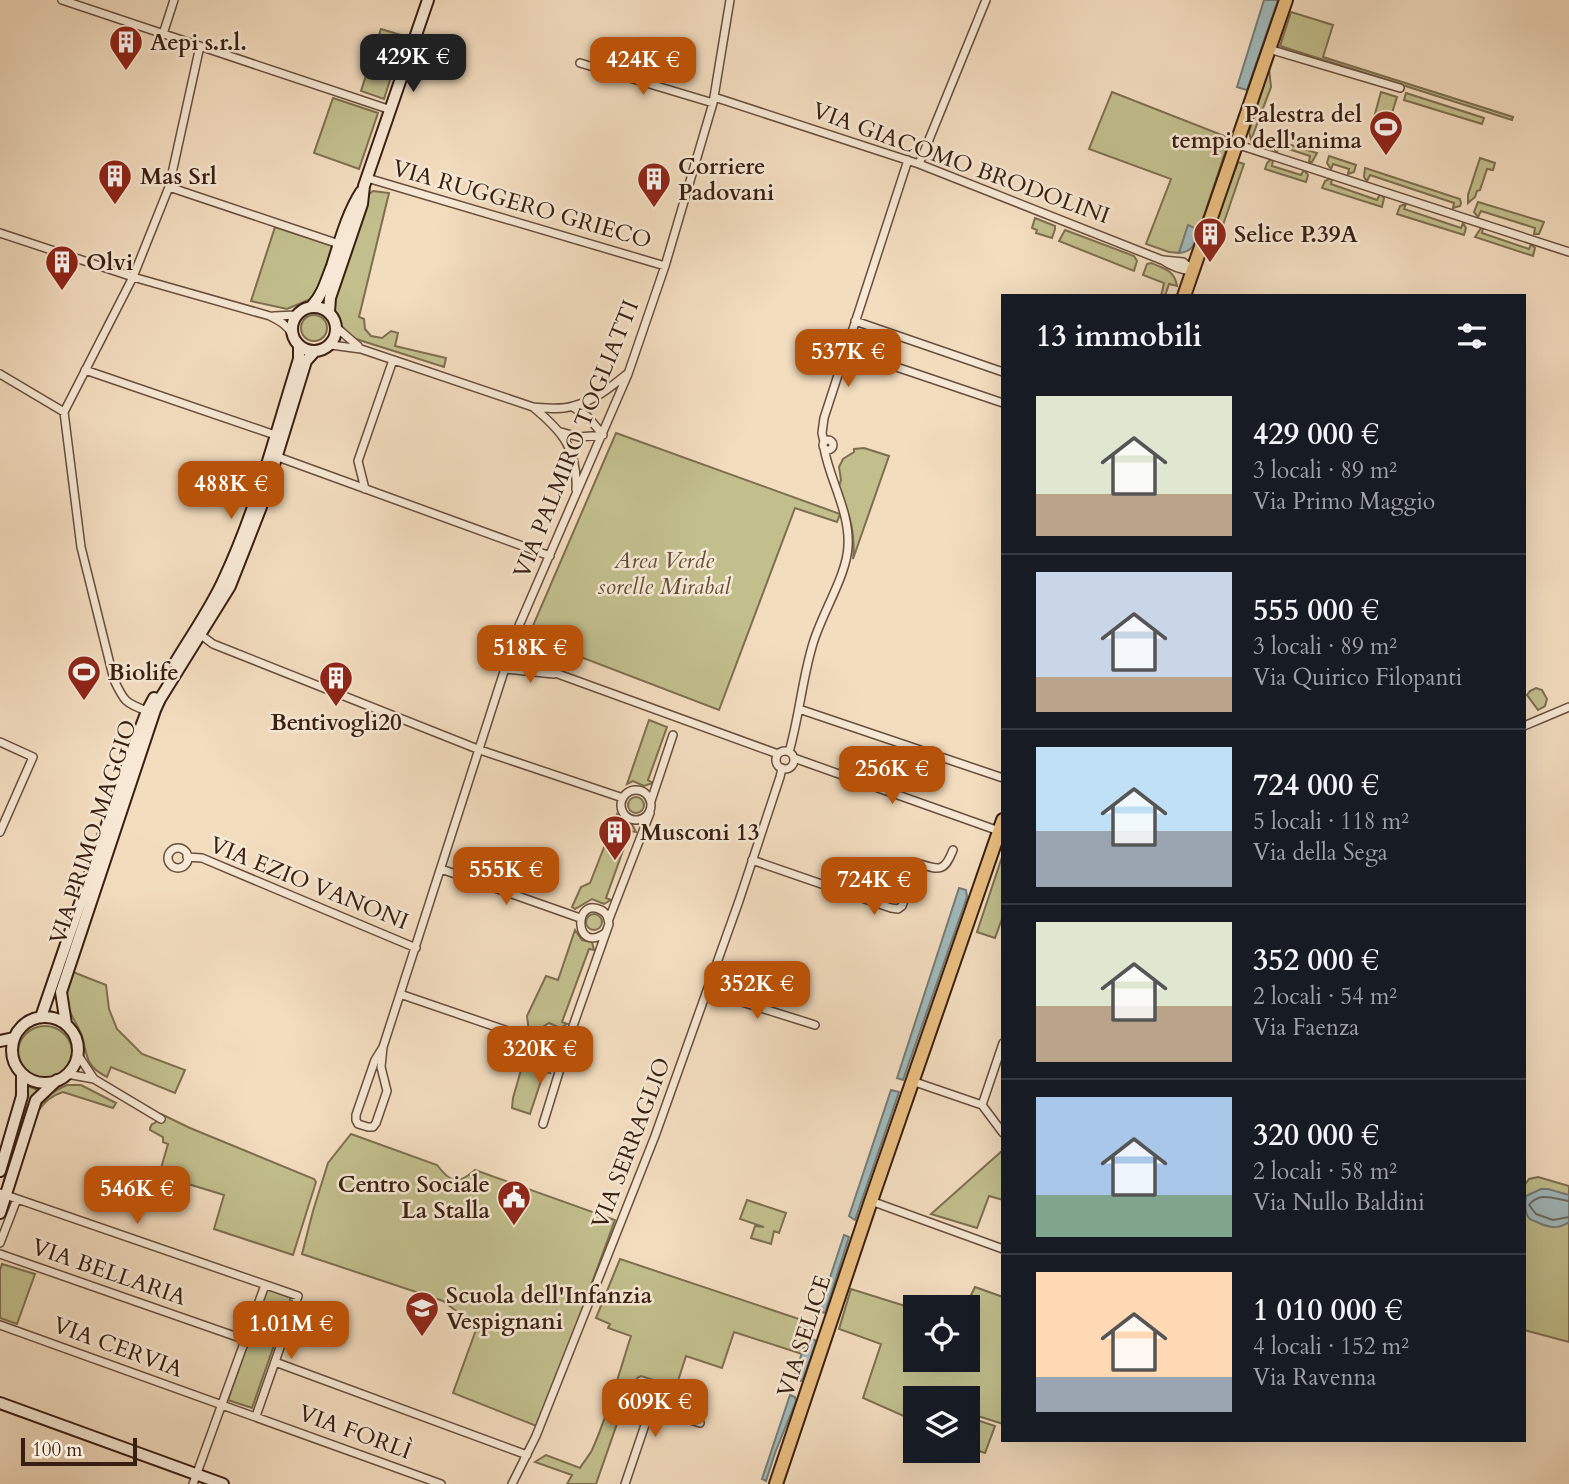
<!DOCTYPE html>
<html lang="it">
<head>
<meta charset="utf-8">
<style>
  body { margin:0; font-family:Cardo,serif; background:#20242c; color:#f1f3f6; height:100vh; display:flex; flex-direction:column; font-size:26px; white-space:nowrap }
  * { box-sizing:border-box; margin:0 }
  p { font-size:23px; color:#9ea1a6 }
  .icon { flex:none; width:38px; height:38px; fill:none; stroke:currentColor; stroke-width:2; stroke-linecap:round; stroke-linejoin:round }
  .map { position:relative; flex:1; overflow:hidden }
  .drawer { position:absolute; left:1001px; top:294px; width:525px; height:1148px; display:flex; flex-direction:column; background:#171b24; border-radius:0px; box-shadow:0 7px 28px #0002 }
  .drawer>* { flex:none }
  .buttons { position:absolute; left:903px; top:1295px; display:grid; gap:14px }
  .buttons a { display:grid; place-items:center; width:77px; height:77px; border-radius:0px; background:#171b24; box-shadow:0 7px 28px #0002; font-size:35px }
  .scale { position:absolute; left:21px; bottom:18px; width:116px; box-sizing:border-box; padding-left:7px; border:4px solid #391f12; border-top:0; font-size:19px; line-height:24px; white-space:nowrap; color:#391f12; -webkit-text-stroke:5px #f7e9d5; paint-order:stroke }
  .price { position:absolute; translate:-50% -60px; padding:0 16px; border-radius:14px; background:#b45309; color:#fff; font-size:23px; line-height:46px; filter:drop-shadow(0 2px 4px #0008) }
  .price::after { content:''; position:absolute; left:50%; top:42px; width:21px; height:16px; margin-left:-10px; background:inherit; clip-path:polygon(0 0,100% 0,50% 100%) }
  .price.on { background:#222; color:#fff }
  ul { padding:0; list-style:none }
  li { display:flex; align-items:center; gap:21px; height:175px; padding:0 35px }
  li+li { border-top:2px solid #363941 }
  li span { display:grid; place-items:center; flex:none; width:196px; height:140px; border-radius:0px; color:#555 }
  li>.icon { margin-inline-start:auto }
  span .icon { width:84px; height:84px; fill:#fffc; stroke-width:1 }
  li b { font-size:30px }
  h2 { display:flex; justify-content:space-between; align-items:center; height:84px; padding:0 35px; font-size:30px }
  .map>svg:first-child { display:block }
  .green { fill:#c2bf8d; stroke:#7e6f50; stroke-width:2 }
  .water { fill:#a0babc; stroke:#777c78; stroke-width:2 }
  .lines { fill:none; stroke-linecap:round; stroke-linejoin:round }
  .shore { stroke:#6c6c67; stroke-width:2 }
  .street-casing { stroke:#684e3d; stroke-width:10 }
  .secondary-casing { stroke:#391f12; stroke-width:14 }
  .primary-casing { stroke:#391f12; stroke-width:16 }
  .street { stroke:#f7e9d5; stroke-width:7 }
  .secondary { stroke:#f7e9d5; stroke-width:10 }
  .primary { stroke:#eabe80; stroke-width:12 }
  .labels { text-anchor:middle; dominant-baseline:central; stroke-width:5; stroke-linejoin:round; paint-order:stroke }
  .poi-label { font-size:23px; font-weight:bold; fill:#391f12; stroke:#f7e9d5; text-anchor:start }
  .street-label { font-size:23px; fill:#391f12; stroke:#f7e9d5 }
  .park-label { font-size:23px; font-style:italic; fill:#624f37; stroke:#f7e9d5 }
</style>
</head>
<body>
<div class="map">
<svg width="1569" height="1484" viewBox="0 0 1569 1484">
  <rect width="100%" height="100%" fill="#f3ddbf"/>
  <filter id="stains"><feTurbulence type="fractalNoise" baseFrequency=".00286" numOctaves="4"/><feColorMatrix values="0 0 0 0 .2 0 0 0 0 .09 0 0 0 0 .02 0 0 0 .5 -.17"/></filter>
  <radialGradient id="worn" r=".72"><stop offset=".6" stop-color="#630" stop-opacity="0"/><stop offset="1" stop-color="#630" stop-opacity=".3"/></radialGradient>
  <path class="green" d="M1291 12 1333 25 1323 57 1513 117 1512 120 1280 46Z
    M381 29 404 36 384 99 361 91Z
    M1269 68 1271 87 1251 140 1249 132Z
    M1112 92 1227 137 1229 141 1199 230 1188 226 1179 253 1169 252 1146 244 1171 179 1089 149Z
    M1381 92 1397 97 1388 126 1373 121Z
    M1406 93 1484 118 1482 124 1404 100Z
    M333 98 378 113 359 169 314 153Z
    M1275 140 1317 153 1312 162H1309L1310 156 1279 146 1277 152 1274 149Z
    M1329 156 1356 165 1354 172 1348 174 1349 169 1333 164 1331 169 1327 163Z
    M1480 158 1495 163 1493 170 1487 169 1480 190 1477 191 1475 197 1468 203V195Z
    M1270 160H1273L1272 166 1301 175 1304 170 1308 175 1306 182 1265 169 1267 163Z
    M1238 162 1244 164 1223 225 1216 222Z
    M1365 168 1460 199 1461 203 1460 206 1453 208 1454 203 1370 175 1367 181 1364 177Z
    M1329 179H1332L1331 184 1377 200 1380 194 1384 198 1382 207 1322 188 1325 181Z
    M373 191 389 193 359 317 364 319 365 329 371 336 382 338 391 331 398 333 395 346 446 358 444 367 356 339C341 329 331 314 335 295L369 194Z
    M1478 202 1544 222 1539 234H1534L1535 228 1481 211 1478 217 1474 212Z
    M1406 204 1404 209 1461 228 1463 223 1466 228 1464 235 1397 214 1400 206Z
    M1035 218 1055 226V229L1052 238 1036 233 1037 230 1032 228Z
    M275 227 333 246 318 296 287 309 251 301Z
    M1481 228H1483L1482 233 1529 249 1531 244 1535 248 1533 256 1475 237Z
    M1065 230 1134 256 1137 261 1134 271 1059 241Z
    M1151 263C1164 268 1175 271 1177 286L1169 284 1165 296H1161L1164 283 1143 275 1147 264Z
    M301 328a13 13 0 1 1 26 0a13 13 0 1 1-26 0Z
    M616 433 840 514 837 522 795 508 719 710 573 654 555 661C536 654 527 650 532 628Z
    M864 448 889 456 853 559C856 529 848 513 839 486L841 480 839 467 843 459 854 452V449Z
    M1536 688 1542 690 1547 699 1545 706 1538 710 1527 695 1530 691Z
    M649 720 667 727 648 780 653 783 644 786 633 781 627 784Z
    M628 805a8 8 0 1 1 16 0a8 8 0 1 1-16 0Z
    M617 814 623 822 632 824 636 832 630 831 606 898 611 900 604 904 592 899 575 909 572 907 581 887 590 883Z
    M1003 854V916L995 938 977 932Z
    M586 922a8 8 0 1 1 16 0a8 8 0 1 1-16 0Z
    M575 930 582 940 592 942 594 950 589 949 562 1022 567 1024 560 1028 549 1023 533 1033 529 1032 527 1016 546 976 558 980Z
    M73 972 106 985 109 1009 117 1029 142 1054 185 1070 175 1093 111 1067 107 1077C100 1073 94 1070 90 1063 85 1055 85 1045 82 1036 77 1022 65 1010 67 994 67 987 71 979 73 972Z
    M18 1053a27 27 0 1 1 54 0a27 27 0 1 1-54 0Z
    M543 1046a8 8 0 1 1 16 0a8 8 0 1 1-16 0Z
    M527 1049 530 1051 536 1062 547 1066 550 1073 544 1072 530 1114 512 1108 513 1098Z
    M25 1085 38 1090 24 1112 5 1184H3L23 1111Z
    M67 1085H81L116 1103 113 1108 63 1092C53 1095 45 1101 39 1110 44 1097 55 1090 67 1085Z
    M161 1114 190 1128 314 1179 316 1182 293 1255 214 1229 224 1195 159 1175 168 1144 163 1142V1137L150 1130V1128L152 1124 155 1123Z
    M351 1134 437 1165C450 1182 457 1186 475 1170L615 1220 539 1427 453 1393 477 1327 443 1301 302 1254 313 1211 328 1163Z
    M1003 1150V1200L989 1196 977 1228 931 1214Z
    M1538 1177 1569 1186V1342L1524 1330V1186L1529 1179Z
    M747 1200 786 1213 779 1233 774 1231 771 1244 751 1238 755 1226 764 1227 740 1219Z
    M620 1259 814 1324 809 1338 806 1341 802 1354 734 1332 722 1368 686 1356 676 1387 641 1376 637 1378 630 1401 638 1405 632 1424 618 1421 596 1484H567L572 1475 535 1462 546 1455 580 1468C584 1461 589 1456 592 1450 608 1415 619 1373 631 1336L608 1328 610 1324 596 1318Z
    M2 1264 35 1274 17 1324 0 1318V1270Z
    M975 1287 1003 1297V1424L968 1413V1398H915V1421L863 1398 881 1344 839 1329 851 1289 915 1309V1360H968V1307H965Z
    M267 1289 291 1297 252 1408 228 1400Z
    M968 1417 995 1426 985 1453 968 1447Z"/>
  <path class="water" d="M1264 0H1278L1247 90 1237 87Z
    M1188 225 1199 230C1195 243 1193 252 1179 253Z
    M959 888 966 890 967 897 903 1080 897 1078Z
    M891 1090 899 1092 855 1220 849 1216Z
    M1541 1189H1548L1569 1195V1222C1559 1229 1552 1228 1541 1224 1540 1223 1531 1220 1530 1219 1524 1214 1525 1203 1526 1196Z
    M844 1235 849 1237 825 1313 819 1311Z
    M809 1338 815 1340 816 1343 803 1379 801 1381 796 1379 795 1375 806 1340Z
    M790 1395 795 1397 796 1401 775 1453 766 1481 762 1479Z"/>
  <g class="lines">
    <path class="shore" d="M1569 1201C1554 1199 1540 1191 1529 1205L1536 1214 1553 1220 1569 1217"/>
    <g class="street-casing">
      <path id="street" d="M62 0 391 110
        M163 34 174 0
        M1269 49 1400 88
        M580 63 713 103
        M714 97 919 164 1162 260C1172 267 1180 270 1192 271
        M1236 144 1569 252
        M919 164 986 0
        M367 178 665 266
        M169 187 339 244
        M0 233 133 277 270 316C280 321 287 325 293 335
        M1163 260 1183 262 1193 270
        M274 316 297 315
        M855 321 1003 372
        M337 328 358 346
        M331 345 361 349 533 407C546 408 561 410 573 406 594 401 611 387 627 374
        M846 350 1003 403
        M85 370 275 435
        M0 374 64 412 81 547 114 680C124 701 125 703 147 711
        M534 408C562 431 578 450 576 489
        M64 412 133 277 169 187 200 46
        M561 432 579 437 603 435 588 417 573 407
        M823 445a5 5 0 1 1 10 0a5 5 0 1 1-10 0Z
        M824 442 822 433 824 418 908 160
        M278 457 550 556
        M365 489 358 461 393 360
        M201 635 213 644 480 750 623 798
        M513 647 558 674 778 754
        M505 669 554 674
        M799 709 1003 778
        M1524 726 1569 707
        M0 742 33 757 0 832
        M776 760a9 9 0 1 1 18 0a9 9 0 1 1-18 0Z
        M789 752C799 717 802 681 812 647 820 616 847 576 848 546 850 512 830 481 824 448
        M794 758 999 831
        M621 805a15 15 0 1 1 30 0a15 15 0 1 1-30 0Z
        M651 801 673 735
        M168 858a10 10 0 1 1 20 0a10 10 0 1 1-20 0Z
        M187 857 202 858 416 948
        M752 860 891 908 898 909 902 906 917 863C939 870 944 873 953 850
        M441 869 580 918
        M609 919 650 813
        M707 991 815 1025
        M400 994 537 1041
        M537 1046a15 15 0 1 1 30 0a15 15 0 1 1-30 0Z
        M567 1043 609 924C608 918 607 913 601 910 573 896 574 955 605 933
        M383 1047 375 1060 356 1115V1120L358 1124 368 1127H373L376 1123 387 1091 381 1067 383 1047 518 628 628 374 665 266 713 103 730 0
        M78 1055 94 1079
        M67 1074 94 1079 161 1119
        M912 1081 982 1105 1003 1133
        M982 1105 1003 1043
        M543 1124 564 1056
        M0 1193 298 1296 256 1416
        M871 1201 1003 1249
        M0 1243 17 1199
        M0 1254 246 1340
        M0 1325 441 1484
        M275 1362 527 1455
        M193 1484 265 1285
        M512 1484 536 1436 655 1136 739 901 780 777 782 768
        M625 1484 646 1422 650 1413 656 1409 700 1423"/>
    </g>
    <g class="secondary-casing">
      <path id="secondary" d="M312 306C323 294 326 281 332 266 340 241 347 214 361 192
        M292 329a22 22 0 1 1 44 0a22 22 0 1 1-44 0Z
        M329 312 330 298 362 204 364 186 428 0
        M175 663C191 636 211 608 224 579 257 509 276 432 299 359V345
        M41 1017 136 740 147 711 154 698
        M12 1050a33 33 0 1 1 66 0a33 33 0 1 1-66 0Z
        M66 1024 61 992 155 710 160 699 230 586 261 507 306 361 315 351
        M0 1041 14 1038
        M0 1171 22 1096V1074
        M0 1213 36 1100 57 1080
        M0 1403 223 1484"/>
    </g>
    <g class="primary-casing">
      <path id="primary" d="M1184 296 1286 0
        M776 1484 871 1201 1003 820"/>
    </g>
    <use href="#street" class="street"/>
    <use href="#secondary" class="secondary"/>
    <use href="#primary" class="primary"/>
  </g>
  <defs>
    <g id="building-pin" transform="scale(1.75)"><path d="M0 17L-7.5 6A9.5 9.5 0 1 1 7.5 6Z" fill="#8f2418" stroke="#f7e9d5"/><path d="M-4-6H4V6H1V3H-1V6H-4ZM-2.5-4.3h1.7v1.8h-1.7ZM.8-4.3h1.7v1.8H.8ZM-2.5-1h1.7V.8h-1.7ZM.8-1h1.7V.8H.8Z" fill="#fff"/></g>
    <g id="stadium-pin" transform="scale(1.75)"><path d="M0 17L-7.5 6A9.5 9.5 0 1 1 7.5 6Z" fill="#8f2418" stroke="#f7e9d5"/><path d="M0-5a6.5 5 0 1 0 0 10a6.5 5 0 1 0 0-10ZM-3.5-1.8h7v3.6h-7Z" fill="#fff"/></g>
    <g id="civic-pin" transform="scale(1.75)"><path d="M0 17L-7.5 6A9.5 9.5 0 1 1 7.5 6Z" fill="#8f2418" stroke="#f7e9d5"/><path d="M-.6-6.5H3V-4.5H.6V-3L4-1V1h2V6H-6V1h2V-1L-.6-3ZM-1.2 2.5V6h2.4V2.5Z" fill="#fff"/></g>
    <g id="school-pin" transform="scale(1.75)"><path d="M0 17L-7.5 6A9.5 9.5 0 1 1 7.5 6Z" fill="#8f2418" stroke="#f7e9d5"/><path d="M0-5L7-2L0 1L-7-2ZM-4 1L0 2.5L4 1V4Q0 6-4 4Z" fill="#fff"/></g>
  </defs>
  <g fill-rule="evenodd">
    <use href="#building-pin" x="126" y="42"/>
    <use href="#stadium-pin" x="1386" y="127"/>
    <use href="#building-pin" x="115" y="176"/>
    <use href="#building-pin" x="654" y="179"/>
    <use href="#building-pin" x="1210" y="234"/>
    <use href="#building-pin" x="62" y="262"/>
    <use href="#stadium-pin" x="84" y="672"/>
    <use href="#building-pin" x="336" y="678"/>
    <use href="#building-pin" x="615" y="832"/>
    <use href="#civic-pin" x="514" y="1197"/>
    <use href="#school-pin" x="422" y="1308"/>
  </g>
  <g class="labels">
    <g class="poi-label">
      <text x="150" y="42">Aepi s.r.l.</text>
      <text x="1362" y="114" text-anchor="end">Palestra del<tspan x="1362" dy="26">tempio dell'anima</tspan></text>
      <text x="678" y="166">Corriere<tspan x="678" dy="26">Padovani</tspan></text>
      <text x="140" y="176">Mas Srl</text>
      <text x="1234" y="234">Selice P.39A</text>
      <text x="86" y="262">Olvi</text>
      <text x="108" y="672">Biolife</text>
      <text x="336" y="722" text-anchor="middle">Bentivogli20</text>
      <text x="640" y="832">Musconi 13</text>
      <text x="490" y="1184" text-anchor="end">Centro Sociale<tspan x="490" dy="26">La Stalla</tspan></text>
      <text x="446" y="1295">Scuola dell'Infanzia<tspan x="446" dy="26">Vespignani</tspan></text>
    </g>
    <g class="street-label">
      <text transform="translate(961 163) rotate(20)">VIA GIACOMO BRODOLINI</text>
      <text transform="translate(522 204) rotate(16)">VIA RUGGERO GRIECO</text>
      <text transform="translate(576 439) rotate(-68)">VIA PALMIRO TOGLIATTI</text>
      <text transform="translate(93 832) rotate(-72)">VIA PRIMO MAGGIO</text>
      <text transform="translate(309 883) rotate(22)">VIA EZIO VANONI</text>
      <text transform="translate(631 1143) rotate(-69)">VIA SERRAGLIO</text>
      <text transform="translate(109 1272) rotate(19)">VIA BELLARIA</text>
      <text transform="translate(804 1336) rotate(-72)">VIA SELICE</text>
      <text transform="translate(118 1347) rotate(20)">VIA CERVIA</text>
      <text transform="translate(355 1432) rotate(20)">VIA FORLÌ</text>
    </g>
    <g class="park-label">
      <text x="664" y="560">Area Verde<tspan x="664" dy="26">sorelle Mirabal</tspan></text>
    </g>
  </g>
  <rect width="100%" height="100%" filter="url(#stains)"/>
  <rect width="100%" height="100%" fill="url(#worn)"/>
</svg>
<div class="buttons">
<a><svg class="icon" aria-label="locate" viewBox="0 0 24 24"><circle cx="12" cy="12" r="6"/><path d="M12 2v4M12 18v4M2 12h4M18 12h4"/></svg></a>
<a><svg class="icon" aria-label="layers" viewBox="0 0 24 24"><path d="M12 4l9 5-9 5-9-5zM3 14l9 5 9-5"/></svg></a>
</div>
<div class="scale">100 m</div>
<b class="price on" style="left:413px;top:94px">429K €</b>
<b class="price" style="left:643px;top:97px">424K €</b>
<b class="price" style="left:848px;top:389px">537K €</b>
<b class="price" style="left:231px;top:521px">488K €</b>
<b class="price" style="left:530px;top:685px">518K €</b>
<b class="price" style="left:892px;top:806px">256K €</b>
<b class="price" style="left:506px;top:907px">555K €</b>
<b class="price" style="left:874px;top:917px">724K €</b>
<b class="price" style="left:757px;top:1021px">352K €</b>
<b class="price" style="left:540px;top:1086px">320K €</b>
<b class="price" style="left:137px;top:1226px">546K €</b>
<b class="price" style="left:291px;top:1361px">1.01M €</b>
<b class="price" style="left:655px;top:1439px">609K €</b>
<section class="drawer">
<h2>13 immobili<svg class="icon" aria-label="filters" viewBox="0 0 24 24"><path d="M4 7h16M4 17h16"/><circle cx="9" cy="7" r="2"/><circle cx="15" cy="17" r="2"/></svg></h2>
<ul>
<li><span style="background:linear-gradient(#dfe7d0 70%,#b9a48a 0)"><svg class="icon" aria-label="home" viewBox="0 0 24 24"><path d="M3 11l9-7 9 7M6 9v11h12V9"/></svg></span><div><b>429 000 €</b><p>3 locali · 89 m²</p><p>Via Primo Maggio</p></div></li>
<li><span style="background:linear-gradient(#c9d6e8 75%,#b9a48a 0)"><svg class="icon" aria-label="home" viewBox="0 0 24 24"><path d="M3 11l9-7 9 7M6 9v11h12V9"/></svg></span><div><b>555 000 €</b><p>3 locali · 89 m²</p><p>Via Quirico Filopanti</p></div></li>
<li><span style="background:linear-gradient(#bfe0f5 60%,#9aa5b1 0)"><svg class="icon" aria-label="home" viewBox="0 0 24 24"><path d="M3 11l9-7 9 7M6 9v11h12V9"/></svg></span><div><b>724 000 €</b><p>5 locali · 118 m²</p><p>Via della Sega</p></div></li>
<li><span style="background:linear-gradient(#dfe7d0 60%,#b9a48a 0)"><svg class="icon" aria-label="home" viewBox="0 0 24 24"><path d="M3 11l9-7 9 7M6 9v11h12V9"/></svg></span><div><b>352 000 €</b><p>2 locali · 54 m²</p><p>Via Faenza</p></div></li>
<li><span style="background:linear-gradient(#a9c7e8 70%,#7fa58c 0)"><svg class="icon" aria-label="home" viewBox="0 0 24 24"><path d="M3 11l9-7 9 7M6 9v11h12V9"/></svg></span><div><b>320 000 €</b><p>2 locali · 58 m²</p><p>Via Nullo Baldini</p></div></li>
<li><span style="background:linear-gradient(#ffd9b3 75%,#9aa5b1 0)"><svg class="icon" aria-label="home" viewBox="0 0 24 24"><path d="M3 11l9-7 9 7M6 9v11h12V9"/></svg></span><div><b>1 010 000 €</b><p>4 locali · 152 m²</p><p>Via Ravenna</p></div></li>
</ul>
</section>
</div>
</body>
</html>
